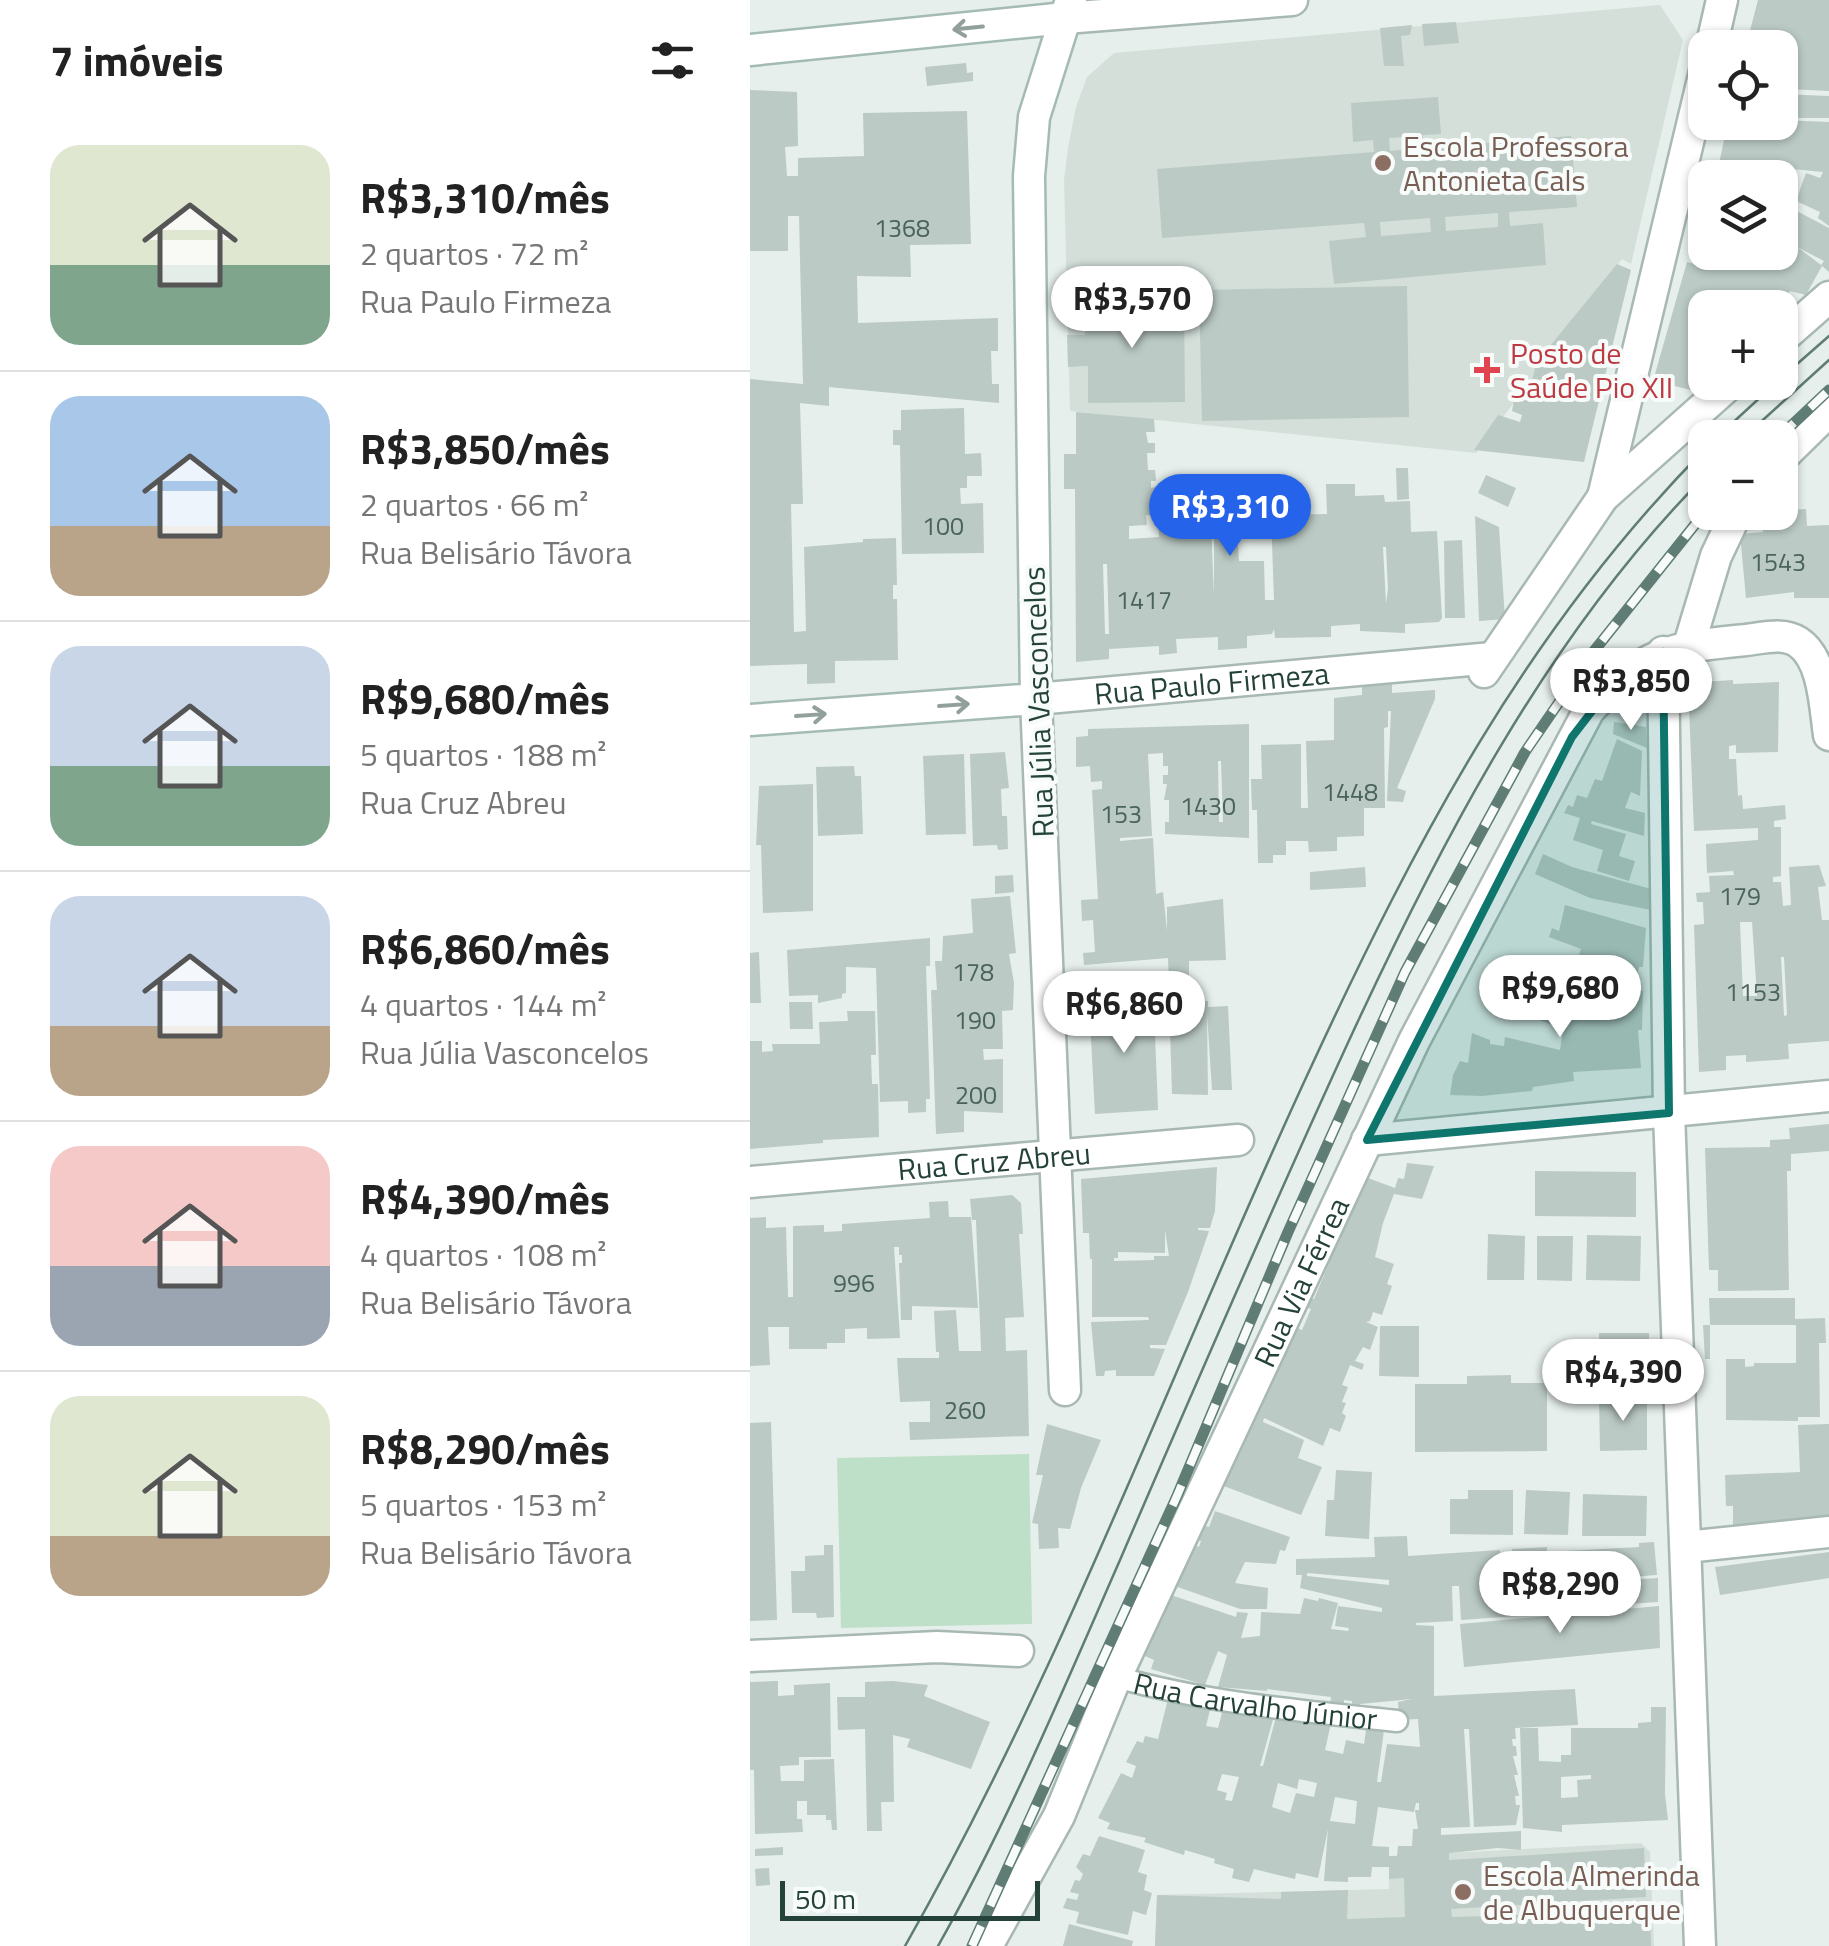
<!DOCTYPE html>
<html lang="pt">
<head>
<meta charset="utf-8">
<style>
  body { margin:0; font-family:"Titillium Web",sans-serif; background:#f6f6f6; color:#222; height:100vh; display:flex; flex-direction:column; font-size:38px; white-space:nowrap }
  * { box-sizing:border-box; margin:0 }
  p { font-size:32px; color:#767676 }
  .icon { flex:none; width:55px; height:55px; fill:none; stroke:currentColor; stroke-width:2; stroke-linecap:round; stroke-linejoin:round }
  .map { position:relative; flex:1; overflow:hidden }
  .details { display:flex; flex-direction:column; background:#fff; width:750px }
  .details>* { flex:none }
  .controls { position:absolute; left:938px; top:30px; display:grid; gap:20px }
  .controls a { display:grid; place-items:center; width:110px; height:110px; border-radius:20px; background:#fff; box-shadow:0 2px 8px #0004; font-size:50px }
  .scale { position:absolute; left:30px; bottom:25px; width:260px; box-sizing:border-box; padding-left:10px; border:5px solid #24423a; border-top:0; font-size:28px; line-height:35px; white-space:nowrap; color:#24423a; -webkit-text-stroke:8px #f7fbf9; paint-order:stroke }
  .price { position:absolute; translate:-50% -85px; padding:0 22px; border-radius:35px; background:#fff; color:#222; font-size:32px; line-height:65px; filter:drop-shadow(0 2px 5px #0008) }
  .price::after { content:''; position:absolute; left:50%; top:60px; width:30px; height:22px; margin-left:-15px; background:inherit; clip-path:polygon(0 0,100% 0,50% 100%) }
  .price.current { background:#2563eb; color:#fff }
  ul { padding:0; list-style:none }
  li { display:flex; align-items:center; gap:30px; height:250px; padding:0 50px }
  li+li { border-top:2px solid #e0e0e0 }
  li span { display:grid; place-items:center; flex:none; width:280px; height:200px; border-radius:30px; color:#555 }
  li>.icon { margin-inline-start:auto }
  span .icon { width:120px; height:120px; fill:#fffc; stroke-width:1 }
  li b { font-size:42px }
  h2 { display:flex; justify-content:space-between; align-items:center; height:120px; padding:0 50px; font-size:42px }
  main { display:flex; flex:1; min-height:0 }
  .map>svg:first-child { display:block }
  .built { fill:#d4dfda }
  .grass { fill:#bfe0c8 }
  .building { fill:#bbcac4; fill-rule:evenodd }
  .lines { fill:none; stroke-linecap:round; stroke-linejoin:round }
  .lane-casing { stroke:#a8b8b2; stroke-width:25 }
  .street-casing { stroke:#a8b8b2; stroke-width:35 }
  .secondary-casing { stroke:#a4bbb3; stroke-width:35 }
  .lane { stroke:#fff; stroke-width:20 }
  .street { stroke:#fff; stroke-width:30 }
  .secondary { stroke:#fff; stroke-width:30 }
  .tram { stroke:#5f7d75; stroke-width:2.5 }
  .rail-casing { stroke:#5f7d75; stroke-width:11 }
  .rail { stroke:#f7fbf9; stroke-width:8; stroke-dasharray:22; stroke-linecap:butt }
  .oneway { stroke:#92a09c }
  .marked { fill:#0f766e; fill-opacity:0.2; stroke:#0f766e; stroke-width:8; stroke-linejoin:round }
  .education-dot { fill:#8d6e63; stroke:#f7fbf9; stroke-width:4 }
  .health-dot { fill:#e0444e; stroke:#f7fbf9; stroke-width:4 }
  .labels { text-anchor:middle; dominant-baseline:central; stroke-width:8; stroke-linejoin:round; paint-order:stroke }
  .number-label { font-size:25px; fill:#4a645c }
  .education-label { font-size:30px; fill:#785e54; stroke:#f7fbf9; text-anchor:start }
  .health-label { font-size:30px; fill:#be3a42; stroke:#f7fbf9; text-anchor:start }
  .street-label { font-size:30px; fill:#24423a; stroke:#f7fbf9 }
</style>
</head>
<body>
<main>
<section class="details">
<h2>7 imóveis<svg class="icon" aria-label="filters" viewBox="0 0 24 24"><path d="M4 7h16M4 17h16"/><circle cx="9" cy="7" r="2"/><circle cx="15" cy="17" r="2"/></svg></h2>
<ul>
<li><span style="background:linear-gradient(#dfe7d0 60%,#7fa58c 0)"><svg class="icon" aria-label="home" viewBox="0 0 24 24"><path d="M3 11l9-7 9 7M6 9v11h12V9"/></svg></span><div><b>R$3,310/mês</b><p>2 quartos · 72 m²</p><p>Rua Paulo Firmeza</p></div></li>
<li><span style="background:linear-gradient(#a9c7e8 65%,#b9a48a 0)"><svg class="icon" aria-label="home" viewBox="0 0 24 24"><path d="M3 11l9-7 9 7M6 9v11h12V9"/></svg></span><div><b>R$3,850/mês</b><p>2 quartos · 66 m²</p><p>Rua Belisário Távora</p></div></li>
<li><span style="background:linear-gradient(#c9d6e8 60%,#7fa58c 0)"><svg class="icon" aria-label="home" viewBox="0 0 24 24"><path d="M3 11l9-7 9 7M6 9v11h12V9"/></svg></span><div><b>R$9,680/mês</b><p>5 quartos · 188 m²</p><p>Rua Cruz Abreu</p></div></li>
<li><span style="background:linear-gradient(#c9d6e8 65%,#b9a48a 0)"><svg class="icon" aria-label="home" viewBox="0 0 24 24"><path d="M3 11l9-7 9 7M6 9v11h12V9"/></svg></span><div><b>R$6,860/mês</b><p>4 quartos · 144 m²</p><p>Rua Júlia Vasconcelos</p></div></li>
<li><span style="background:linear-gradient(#f6c9c9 60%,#9aa5b1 0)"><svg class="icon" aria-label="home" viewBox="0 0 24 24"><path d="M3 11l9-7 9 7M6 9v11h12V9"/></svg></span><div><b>R$4,390/mês</b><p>4 quartos · 108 m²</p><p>Rua Belisário Távora</p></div></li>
<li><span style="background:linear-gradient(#dfe7d0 70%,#b9a48a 0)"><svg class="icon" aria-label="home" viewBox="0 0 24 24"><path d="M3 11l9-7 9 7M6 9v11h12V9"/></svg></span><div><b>R$8,290/mês</b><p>5 quartos · 153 m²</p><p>Rua Belisário Távora</p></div></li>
</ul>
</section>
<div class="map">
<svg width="1079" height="1946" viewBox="0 0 1079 1946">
  <rect width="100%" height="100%" fill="#e6efeb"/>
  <path class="built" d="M910 5 933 40 881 264 872 259 726 453 320 411 314 180 318 148 326 107 337 77 364 53Z
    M891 1843 900 1852 904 1946H405L407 1895 639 1889V1856Z"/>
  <path class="grass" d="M279 1454 282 1624 91 1628 87 1458Z"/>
  <path class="building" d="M1008 0H1079V91L1037 89V67H1030V48L996 46Z
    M706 22 709 43 674 46 672 24Z
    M662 25 660 35 651 36 654 66H634L630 28Z
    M216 63 217 73 223 72V81L177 86 175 67Z
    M0 90 47 92 48 146 35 147 37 176H48V158L114 156 113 113 217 111 221 244 160 245 161 277 107 276 108 323 248 318V351H241L242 384H249V403L79 387V406L50 403 53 504H41L44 632 56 631 54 547 113 542V539L146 538 147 585H143V599H147L148 660 85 661V683L57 684V664L0 666V379L53 384 49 216H38V251H0Z
    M1030 94 1079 96V118H1030Z
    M688 97 691 134 673 135 674 148 821 136 827 207 759 212 760 226 793 223 796 265 584 284 579 241 616 237 614 223 412 238 407 169 624 152 623 140 603 142 601 103ZM657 137V149L640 151 639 138ZM748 213V227L696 231 695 217ZM680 218 681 232 631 236 630 222Z
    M1030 120 1079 122V226L1068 218 1070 212 1046 201 1041 208 1079 228V272L1072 266 1056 295 1040 291 1031 308H977L959 303 955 308V382H968L962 389 942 382 941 390 903 381 937 262 948 265 954 243 955 252H1030V241L1050 249 1071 265 1074 261 1030 238 1033 196 1030 178H1002L1004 170 968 168 978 122ZM1042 169 1073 172 1070 178 1056 173 1046 201 1036 197Z
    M867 264 881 270 834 462 724 450 748 415 770 422 772 415 762 411 765 394 777 398 786 365 789 366 791 357Z
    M657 286 659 417 452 421 449 290Z
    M434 299 435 402 338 403V366L318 367 317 335H335V300Z
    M214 408 215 454 231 453 232 476H217V488H210L211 504 233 503 234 553 152 554 150 445H143V430H151V410Z
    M326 412 404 419 405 432H396L398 443H405V453H397L398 470H405L406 481H401V488L406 487V498L402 497V506L460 501 464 596V531L487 530 489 561H514L515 600H524L521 515 577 514 576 484H605V496L634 495 635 502 660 501 661 532 687 531 692 618 689 622 655 624V633L610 631V624L581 626V637L525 638 524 629 522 634 497 636V648L468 650V637L426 639 427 653 409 655V646L359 649V659L326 662 325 489H314V454H326ZM396 515 408 516 409 537 379 539V526L397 525ZM633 547H636L638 589 636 604ZM353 564H357L359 634H355Z
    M646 468H658L659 499 647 500Z
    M736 475 766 488 758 507 728 493Z
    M1056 509 1057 526 1079 525V598H1044V592L996 598 990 534 1013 532 1012 520 1040 518 1041 510Z
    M725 516 749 527 755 619 729 621Z
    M712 540 715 618H695L694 541Z
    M983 680V684L1029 682 1028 752 986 753V745L979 746V759H986L988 796 992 795 993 809 1035 805 1036 819 1024 821V827H1031V876L1023 877V882H1031L1033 906 1041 905 1039 867 1069 865 1076 886 1068 887 1072 920H1079V1041L1038 1044 1039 1059 996 1062V1055L976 1056V1070L949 1072 944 925 954 924 953 902H947L946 893 960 892 959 876 984 875 983 871 957 873 956 844 1008 840V828L944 831 938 683ZM990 922H1002L1007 996H993ZM1031 957H1034L1037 1015 1034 1016Z
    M642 684V693L685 690V699L647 788 656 791 653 802 637 801 641 711H638V727L634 728 635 808H614V836L587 837V851L559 852 558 841H536V855H523V863H508L507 810H502L501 779H512L511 745 551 744V808H558L556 741 584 740V698L612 695V686Z
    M864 722 896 727 897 748 863 734Z
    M499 724V838L415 834V822H419V800H414L417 784H413V775H418V766H413V753L398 754 402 836 370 838V841L403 838 406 894 413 892 417 931V907L473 899 476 960 439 961V982L419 983 418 958 334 965 333 953 345 952 343 920 332 921 331 900 348 899 342 790 352 789V781L341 782 340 766 326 767V737L338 736V729ZM468 761H471L473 822H469Z
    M867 739 892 751 890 796 881 792 875 808 895 813 894 836 842 821 841 824 876 834 869 856 885 861 879 881 847 871 853 850 823 840 830 818 814 813 818 805 823 807 827 795 837 798 845 779 852 781Z
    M255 752 259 788 251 789 252 816H257L258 849 248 850 247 845 223 846 220 754Z
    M214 754 216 834 176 835 173 756Z
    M104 766 105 776H111L113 834 68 836 66 767Z
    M63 784V911L13 913 11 845H6L9 786Z
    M793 854 822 867 901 889V910L840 898 785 874Z
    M615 867 616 887 560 890V872Z
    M263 875 264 892 245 894V876Z
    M260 896 266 953 259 954 264 983 263 1010 252 1011 253 1049H233L234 1060 253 1059V1113L214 1111V1132L186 1134 181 990H187L185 961H192L193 936 223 933 221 899Z
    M815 905 896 928 893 967H889L885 983 826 964 831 949 799 937 802 928 809 931Z
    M180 938V966H176L180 1099H176V1112L158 1113V1101L130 1102 126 968 96 967V993L92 994V998L68 1003V995L39 996 37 950Z
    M9 952 11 1003H0V953Z
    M804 965 893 991 892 1030H888L891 1068 823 1072 824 1081 783 1087 782 1091 732 1096 700 1095 703 1075 710 1061 718 1063 722 1033 740 1040V1044L754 1046 755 1037 810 1050 813 1029 781 1017 784 1008 773 1005 776 997 813 1010 818 992 797 987Z
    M445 996 446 1002 458 1001V1007L478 1006 482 1090H462L457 1013 458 1095 422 1094 419 997Z
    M398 998 399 1009H404L408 1110 345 1114 339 1002Z
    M39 1002H62L63 1029H40Z
    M97 1011H125L126 1055H121L122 1084H128L129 1137 73 1140V1143L0 1149V1041H12V1052L23 1051 22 1044H70L69 1022 98 1021Z
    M1079 1124V1151L1041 1154V1171H1037L1039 1290 968 1291V1270H959L955 1148 1020 1147V1140L1040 1139 1039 1128Z
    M657 1163 684 1166 672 1199 644 1194 633 1223 625 1257 644 1264 637 1284 642 1286 632 1315 623 1312 620 1321 616 1322 628 1327 620 1350 613 1347 605 1361 614 1364 612 1370 600 1365 592 1385 598 1387 592 1402 596 1403 592 1413 596 1416 590 1432 580 1428 573 1446 514 1418 513 1422 554 1440 548 1458 572 1467 551 1515 471 1485 528 1356 533 1359 542 1340 545 1334 538 1331 541 1325 552 1330 561 1309 550 1305 554 1296 564 1299 580 1261 581 1258 572 1255 607 1174 645 1188 648 1178 654 1179Z
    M467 1167 465 1211 460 1228H448V1230L459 1231 438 1292 416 1345H400V1348L415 1349 404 1376H366V1370L355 1371 354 1376H346L341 1322 399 1320 398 1317H342V1259H340L339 1233H333L331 1179ZM415 1230 419 1256H404V1260L364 1261V1258H368V1252L415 1253Z
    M785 1171 886 1172V1217L785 1216Z
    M262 1195 271 1203 273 1234H269L274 1317 255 1318 256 1351 277 1350 279 1436 160 1440 159 1422H180V1401L150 1402 147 1358H189V1352H186L184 1311 206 1310 209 1351H231L226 1220H222L220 1199Z
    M198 1201 199 1217H221L228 1308 162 1306V1320H151L149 1263H152V1255H149V1247H144L150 1338 117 1339V1328L95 1329V1343H77V1349H39V1327H18L20 1365 0 1366V1218L16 1217V1228L36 1227 38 1297H43V1226L74 1225V1232L92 1231V1224L180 1218 179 1202Z
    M738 1234 775 1236 774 1280H737Z
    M837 1235 891 1236 890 1281 836 1280Z
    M787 1236H823L822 1281 787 1280Z
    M959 1298H1045V1319L1075 1318 1076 1343H1069L1070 1417H1048V1421L976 1420V1359H995V1367L1004 1366V1363H1046V1325H960Z
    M953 1325H960V1359H955Z
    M630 1326H669V1377L629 1376Z
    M849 1333H899V1386H850Z
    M761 1375V1383H797V1451L665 1452V1384H717V1376Z
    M897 1398V1450L850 1451 849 1399Z
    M21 1422 27 1620 0 1621V1423Z
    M297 1424 351 1440 331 1488 320 1529 308 1528 309 1548 289 1549 288 1524 282 1523 293 1475H286Z
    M1079 1424V1529L983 1531V1506H976L975 1475 1050 1472 1048 1425Z
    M586 1470 622 1472 619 1539 575 1536 577 1500H584Z
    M718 1490H763V1535L700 1534V1499H718Z
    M776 1490 820 1492 818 1535 774 1534Z
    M833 1494 897 1496 896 1536H832Z
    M465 1511 540 1537 535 1551 530 1550 526 1564 495 1562 485 1583 518 1588 517 1609H490L422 1585 443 1544 449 1547 451 1541 446 1539 452 1525 459 1527Z
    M657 1536 658 1556 750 1550 751 1568H762V1549L797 1547V1552L889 1547V1543L904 1542 907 1575 766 1585 767 1616 711 1620 709 1586H702L703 1621 666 1623V1625L684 1626V1696L825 1689 828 1725 765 1728 766 1739H762L763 1746H766L767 1756H763L768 1775H764L769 1796H765L766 1805H770L766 1825 724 1827 719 1729H714L720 1827 691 1828V1835L771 1831V1850L748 1848 691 1854 699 1853V1860L894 1848 896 1897 701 1909 702 1917 900 1911 901 1946H405L407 1895 531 1899V1892L598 1890 597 1919 655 1917 654 1878 639 1879V1867H622L621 1877H598V1882L574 1881 578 1829 568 1878 546 1873 545 1879 504 1869 499 1882 482 1878 484 1869 464 1863 465 1859 435 1850 434 1855 394 1842 396 1838 357 1829 360 1823 348 1818 371 1773 382 1778 386 1766 376 1762 387 1741 393 1743 395 1736 408 1739 419 1695 461 1706 456 1726 468 1728 474 1705 524 1716 510 1766H513L527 1713 582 1719 575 1750 593 1754 596 1740 614 1744 617 1724 635 1723 627 1782H631L637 1744 670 1747 668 1719 649 1720 648 1702 662 1699 610 1704V1707L602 1706V1701L594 1700V1706H580L581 1697 517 1689V1691L468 1687 477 1655 468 1651 455 1685 401 1669 404 1660 395 1656 421 1595 486 1617 487 1612 498 1613 491 1638 510 1636 511 1612 550 1614 554 1598 568 1601 569 1598 588 1603 581 1629 598 1631 599 1628 585 1626 588 1606 632 1612V1608L550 1588 552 1575H546V1559L625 1557 624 1537ZM557 1573 639 1580V1585L557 1576ZM472 1774 489 1777 482 1801 475 1800 477 1793 467 1790ZM549 1779 567 1783 564 1797 546 1793 540 1813 522 1807 528 1783 547 1789ZM585 1797 607 1801 605 1824 580 1821ZM666 1803H669V1810H665L668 1829H663L662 1846H648L647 1856H639V1847L622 1846 628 1807 664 1812Z
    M74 1545H83L84 1617 67 1618 66 1613H42L41 1571H55V1556L74 1555Z
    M1079 1552V1578L970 1595 965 1567Z
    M908 1578V1602L797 1609V1585Z
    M909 1606 910 1648 714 1667 710 1624Z
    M28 1681V1696L44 1695V1685L80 1683 81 1757H49V1765L30 1766 31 1781H54V1760L84 1759 87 1830H82L81 1820H76V1815H57V1801H47V1819H52L53 1832 5 1834 4 1770H0V1682Z
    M143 1681 178 1685 174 1696 240 1722 221 1769 157 1747 160 1739 143 1735 144 1802H131L132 1831H117L115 1729 88 1730 87 1697H115V1682Z
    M901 1707H916L915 1794 918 1820 812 1825V1832L773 1828 770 1728H788L789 1761 811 1762V1755H821V1728H888V1723L901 1722ZM841 1775V1779L827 1780 828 1797 811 1798V1777Z
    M349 1836 395 1850 388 1872 397 1875 394 1890 402 1893 396 1915 383 1911 378 1935 326 1923 329 1912 313 1908 317 1898 327 1900 329 1894 320 1892 325 1880 330 1881 333 1874 326 1867 333 1854 340 1856Z
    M33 1847V1855L5 1856V1849Z
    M19 1868 20 1885 6 1886 5 1869Z
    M319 1924 383 1941 382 1946H313Z"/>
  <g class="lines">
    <g class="lane-casing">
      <g id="lane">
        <path id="s1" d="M366 1677C458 1703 552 1711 647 1721"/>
      </g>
    </g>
    <g class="street-casing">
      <g id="street">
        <path d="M315 18 542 0"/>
        <path d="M961 48 972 0"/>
        <path d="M1030 340 1079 297"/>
        <path d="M1030 459 1079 411"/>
        <path d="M853 497 955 71"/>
        <path d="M939 645 966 556 987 512"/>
        <path d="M913 652 919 1113 950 1946"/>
        <path d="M734 672 853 497 982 382"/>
        <path d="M617 1140 1079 1096"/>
        <path id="s2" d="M0 1182 488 1140"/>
        <path id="s3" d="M315 1390 286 699 742 658"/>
        <path d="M936 1547 1079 1532"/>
        <path d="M0 1656 187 1647 268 1651"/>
        <path id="s4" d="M237 1946 309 1816 366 1677 664 1041 839 710C893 653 920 647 996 640 1013 638 1033 632 1048 642 1074 659 1075 708 1079 735"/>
      </g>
    </g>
    <g class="secondary-casing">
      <path id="secondary" d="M0 50 315 18
        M0 720 286 699 279 176 284 117 321 0"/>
    </g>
    <use href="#lane" class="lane"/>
    <use href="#street" class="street"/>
    <use href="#secondary" class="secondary"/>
    <path class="tram" d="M1030 379 1079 336
      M966 438 1027 382
      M993 438 1079 360
      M155 1946C315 1665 425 1359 561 1067 666 840 777 629 955 449
      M188 1946C258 1822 313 1690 370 1560 444 1388 518 1217 596 1047 689 845 797 635 955 476"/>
    <g class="rail-casing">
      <path id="rail" d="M1028 438 1079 390
        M222 1946 427 1496 538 1232 655 972 775 752 844 651 955 512"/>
    </g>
    <use href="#rail" class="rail"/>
  </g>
  <defs><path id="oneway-shaft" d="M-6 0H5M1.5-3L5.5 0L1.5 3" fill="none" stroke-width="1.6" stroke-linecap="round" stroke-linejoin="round" transform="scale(2.5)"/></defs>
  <g class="oneway">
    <use href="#oneway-shaft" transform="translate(218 28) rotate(174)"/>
    <use href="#oneway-shaft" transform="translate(204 705) rotate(-4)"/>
    <use href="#oneway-shaft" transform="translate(61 715) rotate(-4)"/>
  </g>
  <path class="marked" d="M913 652 919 1113 617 1140 822 737 863 684Z"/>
  <g class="education-dot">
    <circle cx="633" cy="163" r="10"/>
    <circle cx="713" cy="1892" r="10"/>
  </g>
  <path class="health-dot" d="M732 355h10v10h10v10h-10v10h-10v-10h-10v-10h10z"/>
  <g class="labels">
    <g class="number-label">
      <text x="152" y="228">1368</text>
      <text x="193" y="526">100</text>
      <text x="1028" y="562">1543</text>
      <text x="394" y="600">1417</text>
      <text x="600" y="792">1448</text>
      <text x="458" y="806">1430</text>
      <text x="371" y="814">153</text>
      <text x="990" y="896">179</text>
      <text x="223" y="972">178</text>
      <text x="1003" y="992">1153</text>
      <text x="225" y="1020">190</text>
      <text x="226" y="1095">200</text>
      <text x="104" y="1283">996</text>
      <text x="215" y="1410">260</text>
    </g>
    <g class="education-label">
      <text x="653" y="146">Escola Professora<tspan x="653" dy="34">Antonieta Cals</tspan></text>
      <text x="733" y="1875">Escola Almerinda<tspan x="733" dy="34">de Albuquerque</tspan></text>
    </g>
    <g class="health-label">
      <text x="760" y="353">Posto de<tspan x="760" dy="34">Saúde Pio XII</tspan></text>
    </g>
    <g class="street-label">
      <text stroke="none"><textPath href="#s3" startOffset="868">Rua Paulo Firmeza</textPath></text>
      <text transform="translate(288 702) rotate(-92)">Rua Júlia Vasconcelos</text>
      <text stroke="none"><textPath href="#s2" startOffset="245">Rua Cruz Abreu</textPath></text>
      <text stroke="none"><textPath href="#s4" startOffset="735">Rua Via Férrea</textPath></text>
      <text stroke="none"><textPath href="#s1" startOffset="142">Rua Carvalho Júnior</textPath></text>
    </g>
  </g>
</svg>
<div class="controls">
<a><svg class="icon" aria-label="locate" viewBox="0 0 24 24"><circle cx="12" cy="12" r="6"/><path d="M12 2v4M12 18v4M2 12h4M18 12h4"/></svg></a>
<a><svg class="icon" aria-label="layers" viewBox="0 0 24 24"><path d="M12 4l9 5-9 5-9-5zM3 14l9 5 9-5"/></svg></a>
<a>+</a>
<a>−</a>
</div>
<div class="scale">50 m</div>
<b class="price" style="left:382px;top:351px">R$3,570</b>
<b class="price current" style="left:480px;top:559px">R$3,310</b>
<b class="price" style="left:881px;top:733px">R$3,850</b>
<b class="price" style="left:810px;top:1040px">R$9,680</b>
<b class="price" style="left:374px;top:1056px">R$6,860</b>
<b class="price" style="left:873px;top:1424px">R$4,390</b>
<b class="price" style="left:810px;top:1636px">R$8,290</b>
</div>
</main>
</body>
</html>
